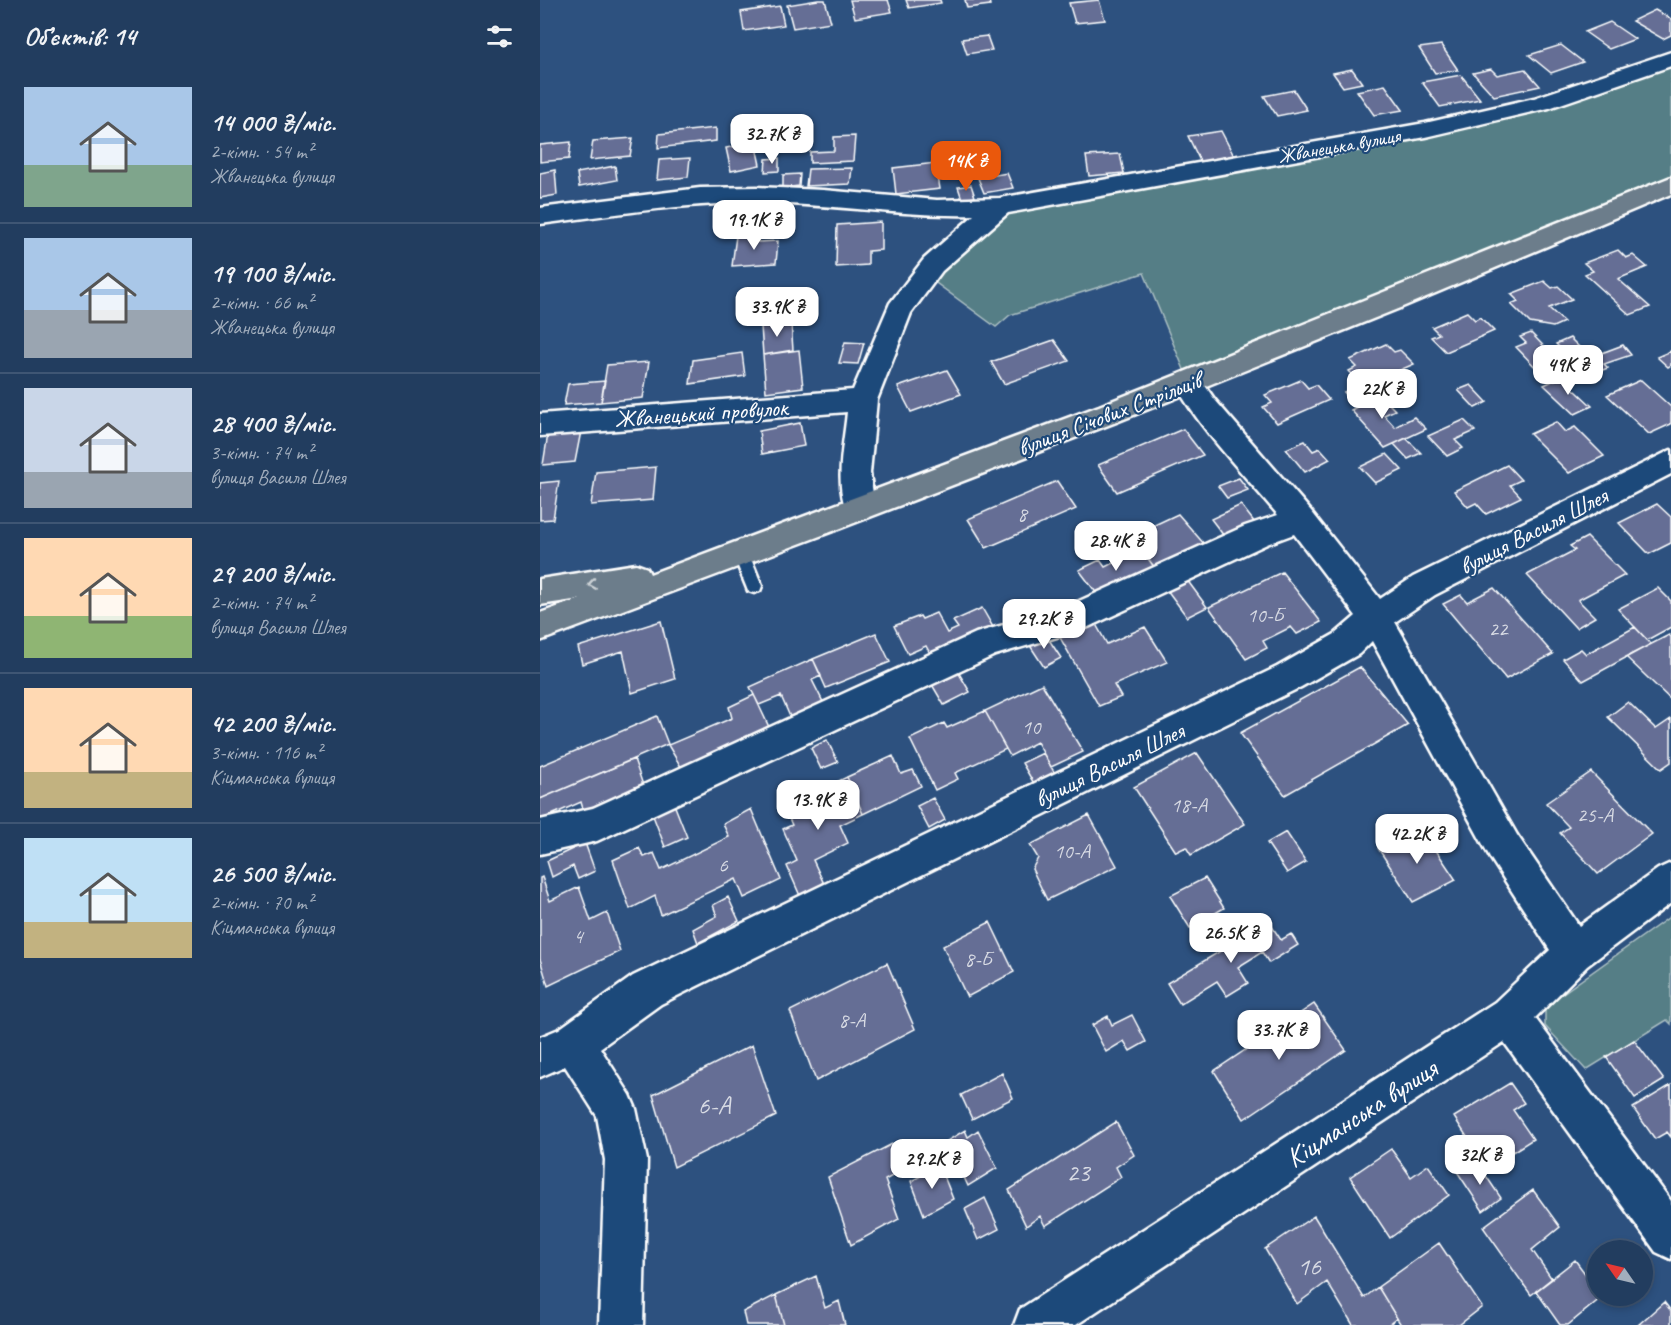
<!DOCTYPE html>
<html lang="uk">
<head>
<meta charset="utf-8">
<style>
  body { margin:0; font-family:Caveat,sans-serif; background:#2e4868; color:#f1f3f6; height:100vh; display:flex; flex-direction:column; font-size:22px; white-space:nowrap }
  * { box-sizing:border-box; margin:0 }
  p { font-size:20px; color:#a2aebd }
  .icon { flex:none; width:33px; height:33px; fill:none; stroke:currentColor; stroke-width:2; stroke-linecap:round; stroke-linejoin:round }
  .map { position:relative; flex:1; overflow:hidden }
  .details { display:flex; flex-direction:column; background:#223d5f; width:540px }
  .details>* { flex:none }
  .needle { width:39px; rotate:304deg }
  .tools { position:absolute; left:1047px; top:1240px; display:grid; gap:12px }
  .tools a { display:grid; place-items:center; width:66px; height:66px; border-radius:50%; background:#223d5f; box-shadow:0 3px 9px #0003,0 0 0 2px #3f5674; font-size:30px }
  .price { position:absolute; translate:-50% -51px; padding:0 14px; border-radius:12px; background:#fff; color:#222; font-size:20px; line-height:39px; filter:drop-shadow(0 2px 3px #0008) }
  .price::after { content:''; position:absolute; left:50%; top:36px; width:18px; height:14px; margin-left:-9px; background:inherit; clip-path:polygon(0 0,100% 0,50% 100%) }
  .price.current { background:#ea580c; color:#fff }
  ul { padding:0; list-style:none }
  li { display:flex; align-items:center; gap:18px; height:150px; padding:0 24px }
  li+li { border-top:2px solid #3f5674 }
  li span { display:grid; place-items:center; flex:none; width:168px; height:120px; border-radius:0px; color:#555 }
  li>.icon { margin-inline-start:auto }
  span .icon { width:72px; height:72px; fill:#fffc; stroke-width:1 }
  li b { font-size:26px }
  h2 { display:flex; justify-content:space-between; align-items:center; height:72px; padding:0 24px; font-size:26px }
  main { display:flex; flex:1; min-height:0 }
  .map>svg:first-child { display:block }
  .green { fill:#557e86; stroke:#aabec2; stroke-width:1.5 }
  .building { fill:#656e95; stroke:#fff; stroke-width:1.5 }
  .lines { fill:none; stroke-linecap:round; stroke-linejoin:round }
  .lane-casing { stroke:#fff; stroke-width:5 }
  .street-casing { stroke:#fff; stroke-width:5 }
  .primary-casing { stroke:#fff; stroke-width:5 }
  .lane { fill:#1f4a7a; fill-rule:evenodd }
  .street { fill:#1f4a7a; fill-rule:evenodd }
  .primary { fill:#6c7d8b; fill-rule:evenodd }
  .oneway { stroke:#ccd2d6 }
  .labels { text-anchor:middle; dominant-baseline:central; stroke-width:4.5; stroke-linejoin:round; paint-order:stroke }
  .far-street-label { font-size:20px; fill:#fff; stroke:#1f4a7a }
  .number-label { font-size:21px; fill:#d8dbe4 }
  .street-label { font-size:24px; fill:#fff; stroke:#1f4a7a }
  .near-number-label { font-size:26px; fill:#d8dbe4 }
  .near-street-label { font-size:28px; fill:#fff; stroke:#1f4a7a }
</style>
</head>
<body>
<main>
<section class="details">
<h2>Об’єктів: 14<svg class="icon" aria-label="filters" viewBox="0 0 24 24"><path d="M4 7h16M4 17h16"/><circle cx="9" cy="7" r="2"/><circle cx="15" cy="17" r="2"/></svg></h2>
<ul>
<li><span style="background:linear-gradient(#a9c7e8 65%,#7fa58c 0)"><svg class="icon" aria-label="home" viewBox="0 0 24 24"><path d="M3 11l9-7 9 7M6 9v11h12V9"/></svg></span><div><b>14 000 ₴/міс.</b><p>2-кімн. · 54 m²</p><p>Жванецька вулиця</p></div></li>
<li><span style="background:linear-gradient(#a9c7e8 60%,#9aa5b1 0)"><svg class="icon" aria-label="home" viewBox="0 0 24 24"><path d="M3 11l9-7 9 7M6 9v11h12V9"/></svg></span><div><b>19 100 ₴/міс.</b><p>2-кімн. · 66 m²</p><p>Жванецька вулиця</p></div></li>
<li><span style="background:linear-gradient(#c9d6e8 70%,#9aa5b1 0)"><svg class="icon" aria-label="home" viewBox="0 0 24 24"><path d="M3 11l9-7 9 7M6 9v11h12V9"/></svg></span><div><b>28 400 ₴/міс.</b><p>3-кімн. · 74 m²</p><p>вулиця Василя Шлея</p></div></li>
<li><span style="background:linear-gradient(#ffd9b3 65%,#8fb573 0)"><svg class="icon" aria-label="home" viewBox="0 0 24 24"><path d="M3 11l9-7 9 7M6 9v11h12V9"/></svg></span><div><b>29 200 ₴/міс.</b><p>2-кімн. · 74 m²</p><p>вулиця Василя Шлея</p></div></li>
<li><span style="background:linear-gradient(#ffd9b3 70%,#c2b280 0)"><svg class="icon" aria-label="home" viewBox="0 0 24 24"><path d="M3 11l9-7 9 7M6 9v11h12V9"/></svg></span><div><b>42 200 ₴/міс.</b><p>3-кімн. · 116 m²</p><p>Кіцманська вулиця</p></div></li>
<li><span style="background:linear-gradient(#bfe0f5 70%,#c2b280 0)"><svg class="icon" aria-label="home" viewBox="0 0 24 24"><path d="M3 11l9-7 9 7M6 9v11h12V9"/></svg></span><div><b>26 500 ₴/міс.</b><p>2-кімн. · 70 m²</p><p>Кіцманська вулиця</p></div></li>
</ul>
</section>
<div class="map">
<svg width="1131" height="1325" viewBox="0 0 1131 1325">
  <rect width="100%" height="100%" fill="#2d517f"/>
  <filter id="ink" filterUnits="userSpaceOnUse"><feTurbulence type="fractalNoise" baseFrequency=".0167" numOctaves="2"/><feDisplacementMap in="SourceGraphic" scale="12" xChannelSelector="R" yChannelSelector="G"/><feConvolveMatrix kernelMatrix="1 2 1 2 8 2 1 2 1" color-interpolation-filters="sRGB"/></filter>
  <g filter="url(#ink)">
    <path class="green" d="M1131 60V185L650 384 604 273 470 315 456 327 396 283V266L461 206 886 130Z
      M1131 916V1024L1127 1020 1046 1070 1005 1026V1006Z"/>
    <path class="building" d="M278 0H285L291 22 253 28 247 5Z
      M310 0H348L352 12 315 18Z
      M366 0H400L401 3 369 8Z
      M425 0H449L450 5 427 8Z
      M559 0 565 20 535 23 529 3Z
      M240 6 244 25 204 31 201 12Z
      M1115 10 1131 19V35L1123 39 1092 21Z
      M1070 22 1095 39 1069 49 1045 32Z
      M447 36 452 50 427 54 422 39Z
      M901 45 918 70 895 73 879 48Z
      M1021 45 1043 62 1011 73 989 55Z
      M812 69 822 83 803 87 793 73Z
      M951 69 957 75 985 69 1000 86 954 96 933 73Z
      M921 75 940 99 900 107 882 82Z
      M845 85 863 110 834 115 817 91Z
      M754 90 767 110 737 116 724 96Z
      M176 128V141L118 148 119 134Z
      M681 131 695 158 661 163 648 136Z
      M315 136 313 161 270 163V152L294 151V137Z
      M93 138 90 156 50 160 53 141Z
      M31 142 29 159 0 162V145Z
      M215 142 220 165 191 171 186 148Z
      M580 154 584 173 549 176 546 156Z
      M150 158 148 177 117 180 119 160Z
      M239 158V171L225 172 226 159Z
      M396 163 400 189 356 194 353 168Z
      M75 166 77 180 39 187 37 173Z
      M312 168 310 184 266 186 268 169Z
      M15 170 17 195 0 198V173Z
      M467 173 473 188 444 193 438 178Z
      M260 174 259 186 243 188V175Z
      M431 185 435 197 422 199 418 187Z
      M341 222V250L328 251V265L296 267 297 225Z
      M219 235 218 242 238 241 236 263 192 266 196 236Z
      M1078 250 1086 258 1093 255 1107 267 1078 279 1110 307 1090 315 1045 274 1053 271 1044 263Z
      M1004 281 1012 288 1018 286 1032 299 1009 308 1024 322 1013 327 990 323 971 304 978 301 971 294Z
      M927 312 935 320 940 317 954 331 906 352 891 337 899 334 892 327Z
      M251 322 253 350 223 355 221 326Z
      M991 333 1022 365 1001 373 976 347 986 343 980 337Z
      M1030 338 1047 355 1032 360 1016 344Z
      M514 340 529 361 464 384 451 362Z
      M305 342 324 343 318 364 299 363Z
      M846 344 854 352 860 350 874 364 823 386 809 371 817 367 810 360Z
      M1083 345 1091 355 1064 364 1068 368 1036 380 1024 367Z
      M259 350 263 387 226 392 223 355Z
      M1131 351V365L1128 367 1117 357Z
      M202 353 205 376 150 384 153 360Z
      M109 362 103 398 61 402 67 365Z
      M407 370 421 394 371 412 358 387Z
      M1021 377 1052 406 1035 414 1004 385Z
      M761 380 768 388 776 385 789 400 737 423 723 407 732 403 725 395Z
      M1101 380 1131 407V424L1109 434 1067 395Z
      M65 381 61 402 24 405 28 384Z
      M931 385 947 402 935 408 918 390Z
      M817 386 836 408 848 403 855 410 844 415 855 427 874 417 886 429 845 448 811 410 817 407 804 392Z
      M924 420 935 431 915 440 923 448 907 456 888 436Z
      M1016 422 1025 432 1035 427 1064 456 1029 473 990 434Z
      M260 423 264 446 222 454 219 431Z
      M643 429 663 455 577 492 558 465Z
      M41 431 35 462 3 465 8 434Z
      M866 438 881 453 868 459 854 444Z
      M765 441 773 451 780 448 790 459 765 472 746 449Z
      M847 454 862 470 835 483 820 467Z
      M967 465 981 480 970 485 981 497 946 514 936 503 928 507 914 491Z
      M116 467 113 500 51 505 56 472Z
      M699 478 708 490 687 498 678 486Z
      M19 481 13 519 0 520V483Z
      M517 481 536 509 446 548 428 519Z
      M1117 504 1131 517V543L1109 554 1079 523Z
      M701 505 715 523 684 536 671 519Z
      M638 514 665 545 615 568 591 536Z
      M1047 537 1085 575 1038 600 1055 617 1036 628 987 575 1035 550 1030 546Z
      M601 549 615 568 558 595 539 570 560 560 565 567Z
      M742 572 781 622 757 634 751 627 723 641 727 648 706 659 669 607Z
      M647 580 667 607 647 617 627 590Z
      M954 588 1013 654 966 679 903 604 921 595 927 602Z
      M1118 588 1131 601V627L1107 640 1078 609Z
      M442 608 454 629 392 657 386 646 368 654 354 626 380 616 382 619 396 613 407 633 418 628 413 621Z
      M553 619 567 644 605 627 627 662 574 685 581 697 559 706 518 634Z
      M121 621 135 679 92 693 83 651 42 664 38 647Z
      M1095 627 1111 644 1043 681 1023 659 1041 649 1046 654Z
      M504 632 521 658 504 667 487 641Z
      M336 633 350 662 286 688 273 659Z
      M1129 635 1131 637V700L1086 657Z
      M273 659 281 676 272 680 284 704 251 719 241 696 219 705 210 687Z
      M820 667 868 725 745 795 700 733Z
      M417 670 430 692 404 705 391 683Z
      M502 684 543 752 511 767 497 742 470 756 445 711Z
      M214 695 229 727 144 772 128 745 192 718 189 707Z
      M1088 702 1116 729 1131 719V762L1121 769 1068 717Z
      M445 711 466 749 415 773 418 779 395 790 370 739 404 723 407 728Z
      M117 716 128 744 0 799V766Z
      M287 740 298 762 281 769 271 748Z
      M503 753 517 777 496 787 482 763Z
      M657 753 705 824 651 855 646 847 636 852 594 787Z
      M353 756 361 774 373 770 381 786 323 814 307 777Z
      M94 759 105 791 45 816 41 802 0 820V799Z
      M1051 772 1112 834 1058 874 1020 833 1029 827 1006 803Z
      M307 777 323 814 300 825 308 843 273 860 285 886 261 898 247 866 257 861 243 829 252 825 244 807Z
      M393 798 405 820 389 829 377 806Z
      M134 804 147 837 125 847 112 813Z
      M211 809 241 880 204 898 196 879 121 915 115 896 90 909 73 860 99 848 104 857 114 853 121 870 189 837 183 824Z
      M549 815 577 866 507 900 492 869 498 858 490 845Z
      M881 828 916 880 873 902 838 848Z
      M746 832 766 862 747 873 727 843Z
      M45 843 55 871 38 879 33 866 12 877 7 861Z
      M2 877 10 901 39 887 51 921 67 913 80 951 8 986 0 959V878Z
      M665 878 684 908 650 928 630 896Z
      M188 897 199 921 158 943 153 929 177 916 173 905Z
      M450 922 474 972 427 997 403 946Z
      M729 922 741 940 751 934 758 945 729 963 722 952 698 967 708 983 687 996 677 981 640 1004 627 983Z
      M347 963 375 1029 276 1081 250 1011Z
      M774 1004 806 1050 704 1119 674 1071Z
      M592 1015 606 1042 590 1051 584 1041 566 1052 552 1025 568 1016 572 1025Z
      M1094 1040 1124 1080 1095 1098 1066 1057Z
      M212 1045 236 1116 134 1167 113 1095Z
      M462 1073 473 1098 432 1119 421 1095Z
      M970 1083 984 1103 973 1110 993 1139 947 1168 914 1117Z
      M1131 1085V1137L1127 1132 1115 1139 1093 1108Z
      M576 1122 594 1155 576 1167 581 1177 505 1226 500 1216 486 1226 469 1190Z
      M425 1130 428 1137 438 1130 457 1168 428 1186 407 1141Z
      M354 1143 363 1170 345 1180 359 1219 311 1245 288 1177Z
      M851 1149 871 1177 888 1165 909 1195 850 1238 810 1177Z
      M936 1161 961 1198 943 1211 918 1173Z
      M400 1166 413 1199 384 1215 371 1181Z
      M993 1190 1020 1227 992 1250 1012 1279 991 1295 943 1227Z
      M445 1198 459 1229 438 1240 425 1209Z
      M774 1216 824 1298 838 1287 857 1318 848 1325H813L787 1282 757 1304 725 1249Z
      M899 1243 942 1307 919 1325H861L838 1287Z
      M1035 1260 1058 1291V1296L1062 1297 1028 1325H1020L996 1291Z
      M276 1276 285 1308 299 1301 305 1325H244L236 1295Z
      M236 1295 244 1325H206L203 1312Z
      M1124 1302 1131 1311V1325H1098Z"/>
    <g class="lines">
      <g class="lane-casing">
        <path id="lane" d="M201 548 206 550 209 554 222 586 220 591 214 593 208 591 206 586 193 554 196 550Z"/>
      </g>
      <g class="street-casing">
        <path id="street" d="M1131 52V66L1009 108 885 137 468 213 402 271 371 313 337 400 330 473 335 508 331 516 320 520 309 516C293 485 304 445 307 412L0 436V414L313 390 350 303 384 259 434 215C361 217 288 203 215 203 143 203 71 215 0 224V208L160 188 217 187 283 190 397 200 460 198 885 123 994 98Z
          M649 374 659 377 675 400 771 511 840 599 873 577 1131 450V474L895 595 855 622 977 835 1039 926 1118 869 1131 863V903L1047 966 995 1018 1131 1201V1259L1116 1252 964 1042 536 1325H474L480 1309 955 1002 1010 950 951 859 832 641 819 654 761 687 121 1004 60 1048 90 1095 96 1109 107 1160 103 1325H59L65 1160 57 1116 25 1066 0 1077V1037L19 1029 93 976 737 667 795 634 816 616 754 534 727 544 544 629 455 655 57 841 0 854V820L53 808 436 633 526 607 705 526 738 515C703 473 662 432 635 384L639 377Z"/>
      </g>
      <g class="primary-casing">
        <path id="primary" d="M1131 177V194L860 308 579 421 296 530 0 641V613L40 599 0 605V579L96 564 107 568 110 574 559 406Z"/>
      </g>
      <use href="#lane" class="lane"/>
      <use href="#street" class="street"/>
      <use href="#primary" class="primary"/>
    </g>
    <defs><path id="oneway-chevron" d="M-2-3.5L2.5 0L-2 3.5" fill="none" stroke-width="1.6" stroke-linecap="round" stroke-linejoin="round" transform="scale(1.5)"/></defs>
    <use class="oneway" href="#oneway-chevron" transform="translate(52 584) rotate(171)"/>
  </g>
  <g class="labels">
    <g class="far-street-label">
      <text transform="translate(799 146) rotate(-10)">Жванецька вулиця</text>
    </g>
    <g class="number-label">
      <text x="482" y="514">8</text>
      <text x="725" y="615">10-Б</text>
      <text x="958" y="629">22</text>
      <text x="491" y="727">10</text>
      <text x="649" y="805">18-А</text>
      <text x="1055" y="815">25-А</text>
      <text x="532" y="851">10-А</text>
      <text x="183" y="865">6</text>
      <text x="38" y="936">4</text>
      <text x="438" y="959">8-Б</text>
      <text x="312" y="1020">8-А</text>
    </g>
    <g class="street-label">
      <text transform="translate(161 413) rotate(-4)">Жванецький провулок</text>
      <text transform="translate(569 414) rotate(-21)">вулиця Січових Стрільців</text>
      <text transform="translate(993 531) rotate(-27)">вулиця Василя Шлея</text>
      <text transform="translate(569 765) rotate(-26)">вулиця Василя Шлея</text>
    </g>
    <g class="near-number-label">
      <text x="174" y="1105">6-А</text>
      <text x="538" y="1172">23</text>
      <text x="769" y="1266">16</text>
    </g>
    <g class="near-street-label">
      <text transform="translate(821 1113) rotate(-33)">Кіцманська вулиця</text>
    </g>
  </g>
</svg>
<div class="tools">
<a><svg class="needle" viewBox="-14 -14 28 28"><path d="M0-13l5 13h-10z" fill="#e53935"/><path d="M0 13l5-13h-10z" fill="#a2aebd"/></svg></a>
</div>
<b class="price" style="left:232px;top:165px">32.7K ₴</b>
<b class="price current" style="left:426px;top:192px">14K ₴</b>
<b class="price" style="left:214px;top:251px">19.1K ₴</b>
<b class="price" style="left:237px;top:338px">33.9K ₴</b>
<b class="price" style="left:1028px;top:396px">49K ₴</b>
<b class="price" style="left:842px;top:420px">22K ₴</b>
<b class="price" style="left:576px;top:572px">28.4K ₴</b>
<b class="price" style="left:504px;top:650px">29.2K ₴</b>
<b class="price" style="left:278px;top:831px">13.9K ₴</b>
<b class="price" style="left:877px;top:865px">42.2K ₴</b>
<b class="price" style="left:691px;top:964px">26.5K ₴</b>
<b class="price" style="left:739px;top:1061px">33.7K ₴</b>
<b class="price" style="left:940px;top:1186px">32K ₴</b>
<b class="price" style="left:392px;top:1190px">29.2K ₴</b>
</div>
</main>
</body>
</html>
